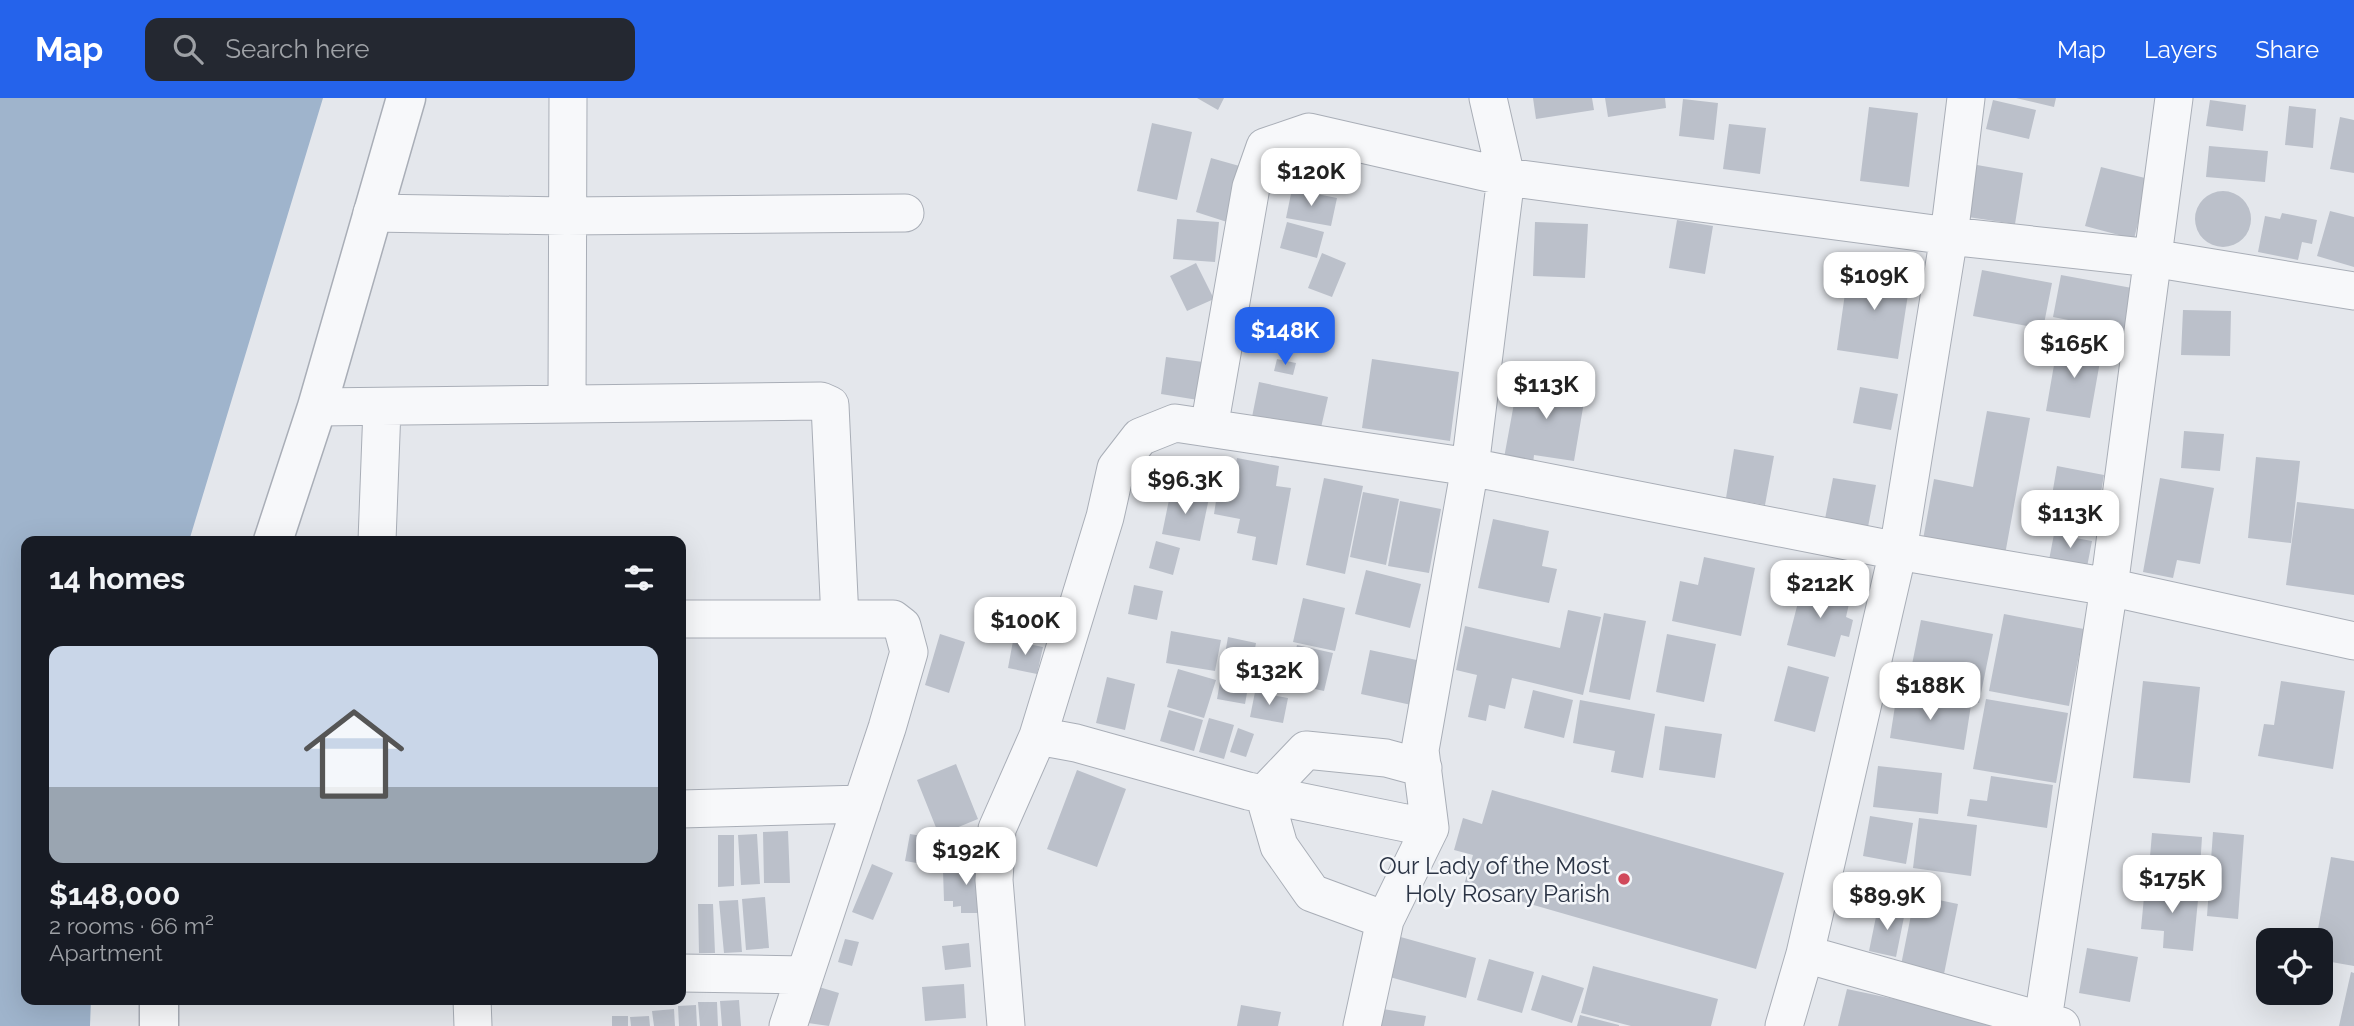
<!DOCTYPE html>
<html lang="en">
<head>
<meta charset="utf-8">
<style>
  body { margin:0; font-family:Raleway,sans-serif; background:#242831; color:#f1f3f6; height:100vh; display:flex; flex-direction:column; font-size:26px; white-space:nowrap }
  * { box-sizing:border-box; margin:0 }
  p { font-size:23px; color:#9ea1a6 }
  .icon { flex:none; width:38px; height:38px; fill:none; stroke:currentColor; stroke-width:2; stroke-linecap:round; stroke-linejoin:round }
  .map { position:relative; flex:1; overflow:hidden }
  .panel { position:absolute; left:21px; top:438px; width:665px; height:469px; display:flex; flex-direction:column; background:#171b24; border-radius:14px; box-shadow:0 7px 28px #0002 }
  .panel>* { flex:none }
  .fabs { position:absolute; left:2256px; top:830px; display:grid; gap:14px }
  .fabs a { display:grid; place-items:center; width:77px; height:77px; border-radius:14px; background:#171b24; box-shadow:0 7px 28px #0002; font-size:35px }
  .price { position:absolute; translate:-50% -60px; padding:0 16px; border-radius:14px; background:#fff; color:#222; font-size:23px; line-height:46px; filter:drop-shadow(0 2px 4px #0008) }
  .price::after { content:''; position:absolute; left:50%; top:42px; width:21px; height:16px; margin-left:-10px; background:inherit; clip-path:polygon(0 0,100% 0,50% 100%) }
  .price.active { background:#2563eb; color:#fff }
  ul { padding:0; list-style:none }
  li { display:grid; align-content:center; gap:14px; height:371px; padding:0 28px }
  li+li { border-top:2px solid #363941 }
  li span { display:grid; place-items:center; height:217px; border-radius:14px; color:#555 }
  li>.icon { margin-inline-start:auto }
  span .icon { width:126px; height:126px; fill:#fffc; stroke-width:1 }
  li b { font-size:30px }
  h2 { display:flex; justify-content:space-between; align-items:center; height:84px; padding:0 28px; font-size:30px }
  header { display:flex; align-items:center; gap:42px; box-sizing:border-box; height:98px; padding:0 35px; background:#2563eb; color:#fff }
  header strong { font-size:33px }
  nav { display:flex; gap:38px; margin-inline-start:auto; font-size:24px }
  .search { width:490px; height:63px; background:#242831; display:flex; align-items:center; gap:18px; box-sizing:border-box; padding:0 24px; border-radius:14px; color:#9ea1a6; font-size:26px }
  .map>svg:first-child { display:block }
  .water { fill:#9fb4cc }
  .building { fill:#bbc0ca }
  .lines { fill:none; stroke-linecap:round; stroke-linejoin:round }
  .minor-casing { stroke:#a9aeb7; stroke-width:39 }
  .tertiary-casing { stroke:#a9aeb7; stroke-width:41 }
  .minor { stroke:#f7f8fa; stroke-width:37 }
  .tertiary { stroke:#f7f8fa; stroke-width:38 }
  .poi-dot { fill:#d1495b; stroke:#f4f6f9; stroke-width:2.5 }
  .labels { text-anchor:middle; dominant-baseline:central; stroke-width:5; stroke-linejoin:round; paint-order:stroke }
  .poi-label { font-size:24px; fill:#2b3445; stroke:#f4f6f9; text-anchor:end }
</style>
</head>
<body>
<header>
<strong>Map</strong>
<div class="search"><svg class="icon" aria-label="search" viewBox="0 0 24 24"><circle cx="10" cy="10" r="6"/><path d="M15 15l6 6"/></svg>Search here</div>
<nav><a>Map</a><a>Layers</a><a>Share</a></nav>
</header>
<div class="map">
<svg width="2354" height="928" viewBox="0 0 2354 928">
  <rect width="100%" height="100%" fill="#e4e7ec"/>
  <path class="water" d="M0 0H323L189 443H26V901H91L90 928H0Z"/>
  <path class="building" d="M1197 0H1224L1218 12Z
    M1533 0H1592L1594 12 1536 21Z
    M1605 0H1665L1666 10 1608 19Z
    M2016 0H2056L2054 9Z
    M1683 1 1718 5 1714 42 1679 38Z
    M1993 2 2036 12 2029 41 1986 31Z
    M2210 2 2246 7 2243 33 2206 28Z
    M2289 8 2316 11 2313 50 2285 47Z
    M1869 9 1918 15 1909 89 1860 83Z
    M2340 19 2354 22V75L2330 71Z
    M1152 25 1192 34 1177 102 1137 93Z
    M1729 26 1766 30 1760 76 1723 71Z
    M2209 48 2268 53 2265 84 2206 79Z
    M1211 60 1243 69 1227 124 1196 114Z
    M1977 67 2023 75 2015 126 1968 119Z
    M2101 69 2149 81 2134 141 2085 128Z
    M1292 91 1337 100 1331 128 1286 120Z
    M2195 121a28 28 0 1 1 56 0a28 28 0 1 1-56 0Z
    M2330 113 2354 119V169L2317 158Z
    M2282 115 2317 122 2312 146 2302 144 2298 162 2258 154 2265 118 2280 121Z
    M1177 121 1219 124 1215 164 1173 161Z
    M1677 122 1713 128 1705 176 1669 170Z
    M1287 124 1324 134 1317 160 1280 150Z
    M1535 124 1588 126 1585 180 1533 178Z
    M1322 155 1346 165 1332 199 1308 190Z
    M1196 165 1214 201 1187 213 1170 178Z
    M1849 167 1911 177 1898 261 1837 252Z
    M1982 172 2052 185 2043 231 1973 218Z
    M2061 177 2132 190 2124 233 2053 219Z
    M2183 212 2231 213 2230 258 2181 257Z
    M2058 244 2102 252 2090 320 2046 313Z
    M1166 259 1203 264 1198 302 1161 296Z
    M1277 261 1296 265 1293 277 1274 273Z
    M1372 261 1459 274 1450 343 1362 330Z
    M1539 277 1587 286 1574 363 1534 357 1533 366 1504 360 1517 289 1536 293Z
    M1259 284 1328 299 1320 334 1252 319Z
    M1860 289 1898 296 1891 332 1853 325Z
    M1987 313 2030 320 2004 462 1922 447 1934 381 1973 389Z
    M2184 333 2224 336 2220 373 2181 370Z
    M1734 351 1774 358 1765 407 1726 400Z
    M2256 359 2300 363 2291 445 2248 440Z
    M1237 360 1279 368 1276 388 1291 390 1277 467 1252 462 1256 439 1237 435 1240 421 1214 416 1220 377 1234 379Z
    M2057 368 2104 377 2096 424 2049 415Z
    M1324 380 1363 388 1345 476 1306 467Z
    M1833 380 1876 387 1868 429 1825 421Z
    M2160 380 2214 390 2200 466 2177 462 2173 480 2143 474Z
    M1171 392 1209 400 1200 443 1162 436Z
    M1363 394 1399 401 1386 467 1350 459Z
    M1400 403 1441 411 1429 475 1388 468Z
    M2297 404 2354 411V497L2286 487Z
    M1493 421 1549 433 1542 468 1557 471 1549 505 1478 490Z
    M2054 436 2092 443 2087 469 2049 462Z
    M1156 443 1180 450 1173 477 1149 470Z
    M1704 459 1755 470 1741 538 1672 523 1680 483 1698 487Z
    M1366 472 1421 486 1410 530 1355 516Z
    M1803 485 1851 497 1846 519 1853 522 1849 539 1841 537 1835 559 1787 547Z
    M1134 487 1163 493 1157 522 1128 516Z
    M1303 500 1345 510 1335 553 1293 544Z
    M1568 512 1601 519 1583 597 1512 580 1505 611 1489 607 1486 623 1468 619 1477 577 1456 572 1465 528 1560 550Z
    M1604 515 1646 523 1630 602 1589 594Z
    M2004 516 2084 531 2069 608 1989 593Z
    M1921 522 1993 536 1979 605 1907 591Z
    M1171 533 1221 542 1215 573 1166 565Z
    M940 536 965 544 949 595 925 587Z
    M1667 536 1716 546 1704 604 1656 594Z
    M1228 539 1256 545 1245 606 1217 601Z
    M1013 543 1043 549 1037 576 1008 570Z
    M1297 547 1333 555 1324 593 1288 585Z
    M1370 552 1426 564 1416 608 1361 596Z
    M1788 568 1829 579 1815 634 1774 623Z
    M1178 571 1216 582 1204 620 1167 609Z
    M1107 579 1135 586 1125 632 1096 625Z
    M2143 583 2200 589 2190 685 2133 680Z
    M2281 583 2345 593 2333 671 2258 658 2264 626 2274 627Z
    M1533 592 1573 602 1564 640 1524 630Z
    M1255 594 1288 600 1283 625 1250 619Z
    M1897 595 1971 607 1964 652 1890 640Z
    M1986 601 2068 615 2056 685 1973 671Z
    M1580 602 1655 616 1643 680 1611 674 1615 653 1573 645Z
    M1169 612 1203 622 1194 653 1160 643Z
    M1209 620 1234 627 1224 661 1199 654Z
    M1665 628 1722 636 1715 680 1659 672Z
    M1238 630 1254 636 1246 659 1230 654Z
    M956 666 978 721 939 737 917 682Z
    M1878 668 1942 675 1938 716 1873 709Z
    M1077 672 1126 691 1097 769 1047 751Z
    M1991 678 2053 687 2047 730 1967 718 1970 701 1987 703Z
    M1492 692 1784 775 1756 871 1464 787 1473 757 1454 752 1463 720 1482 726Z
    M1870 718 1913 725 1906 766 1863 758Z
    M1919 720 1977 727 1971 778 1913 770Z
    M788 733 790 785H764L763 734Z
    M2213 734 2244 737 2238 821 2207 818Z
    M2152 735 2202 739 2199 786 2148 782Z
    M757 736 760 786 741 787 738 737Z
    M910 736 939 741 934 768 905 763Z
    M718 737H734V788L718 789Z
    M2331 759 2354 763V868L2320 862V842H2316Z
    M985 764 986 815H961V808L953 809V803H944L943 772 955 771V766Z
    M872 766 893 775 873 822 852 814Z
    M2145 788 2199 792 2193 853 2163 850 2164 833 2141 831Z
    M1915 797 1958 806 1944 876 1901 867Z
    M765 799 769 850 746 852 742 801Z
    M738 802 742 854 724 855 719 803Z
    M698 806H713L715 855H699Z
    M1878 809 1905 814 1896 859 1869 853Z
    M1397 838 1476 860 1466 900 1386 878Z
    M845 841 859 844 852 868 838 864Z
    M969 845 971 869 945 872 942 848Z
    M2087 850 2138 859 2130 904 2079 895Z
    M1489 861 1534 874 1522 915 1477 902Z
    M1593 868 1718 901 1711 928H1631L1581 915Z
    M2351 874 2354 875V928H2339Z
    M1542 877 1584 890 1572 925 1531 912Z
    M964 886 966 920 925 923 922 889Z
    M819 889 839 895 829 928 808 925Z
    M1847 891 2017 927V928H1838Z
    M739 902 741 928H722L720 903Z
    M698 904H717L718 928H700Z
    M696 907 697 928H679L678 908Z
    M1241 907 1281 914 1278 928H1237Z
    M674 911 675 928H654L652 913Z
    M1383 911 1426 918 1424 928H1379Z
    M1580 917 1619 927V928H1577Z
    M612 918H628V928H612Z
    M649 918 650 928H631L630 919Z"/>
  <g class="lines">
    <g class="minor-casing">
      <path id="minor" d="M372 115 566 118 905 115
        M567 306 568 0
        M317 309 821 303 830 307 840 521
        M1209 330 1251 89 1265 49 1309 34 1506 79 1949 138 2152 160 2354 193
        M377 443 382 310
        M681 521H893L902 528 909 554 887 630 788 928
        M1038 638 1076 645 1248 693 1430 730
        M681 711 862 706
        M1385 822 1312 795 1279 748 1264 696 1306 652 1386 660 1423 670
        M1805 856 2061 928
        M681 875 805 877
        M472 901 473 928
        M1006 928 994 782 997 731 1038 638 1105 419 1116 370 1140 339 1175 325 1470 369 1898 453 2109 489 2354 543
        M1362 928 1385 822 1430 730 1420 652 1470 369 1506 79 1488 0
        M1784 928 1805 856 1898 453 1949 138 1966 0
        M2042 928 2109 489 2174 0"/>
    </g>
    <g class="tertiary-casing">
      <path id="tertiary" d="M273 443 317 309 406 0
        M159 928V901"/>
    </g>
    <use href="#minor" class="minor"/>
    <use href="#tertiary" class="tertiary"/>
  </g>
  <circle class="poi-dot" cx="1624" cy="781" r="7"/>
  <g class="labels">
    <g class="poi-label">
      <text x="1610" y="767">Our Lady of the Most<tspan x="1610" dy="28">Holy Rosary Parish</tspan></text>
    </g>
  </g>
</svg>
<div class="fabs">
<a><svg class="icon" aria-label="locate" viewBox="0 0 24 24"><circle cx="12" cy="12" r="6"/><path d="M12 2v4M12 18v4M2 12h4M18 12h4"/></svg></a>
</div>
<b class="price" style="left:1311px;top:110px">$120K</b>
<b class="price" style="left:1874px;top:214px">$109K</b>
<b class="price active" style="left:1285px;top:269px">$148K</b>
<b class="price" style="left:2074px;top:282px">$165K</b>
<b class="price" style="left:1546px;top:323px">$113K</b>
<b class="price" style="left:1185px;top:418px">$96.3K</b>
<b class="price" style="left:2070px;top:452px">$113K</b>
<b class="price" style="left:1820px;top:522px">$212K</b>
<b class="price" style="left:1025px;top:559px">$100K</b>
<b class="price" style="left:1269px;top:609px">$132K</b>
<b class="price" style="left:1930px;top:624px">$188K</b>
<b class="price" style="left:966px;top:789px">$192K</b>
<b class="price" style="left:2172px;top:817px">$175K</b>
<b class="price" style="left:1887px;top:834px">$89.9K</b>
<section class="panel">
<h2>14 homes<svg class="icon" aria-label="filters" viewBox="0 0 24 24"><path d="M4 7h16M4 17h16"/><circle cx="9" cy="7" r="2"/><circle cx="15" cy="17" r="2"/></svg></h2>
<ul>
<li><span style="background:linear-gradient(#c9d6e8 65%,#9aa5b1 0)"><svg class="icon" aria-label="home" viewBox="0 0 24 24"><path d="M3 11l9-7 9 7M6 9v11h12V9"/></svg></span><div><b>$148,000</b><p>2 rooms · 66 m²</p><p>Apartment</p></div></li>
</ul>
</section>
</div>
</body>
</html>
